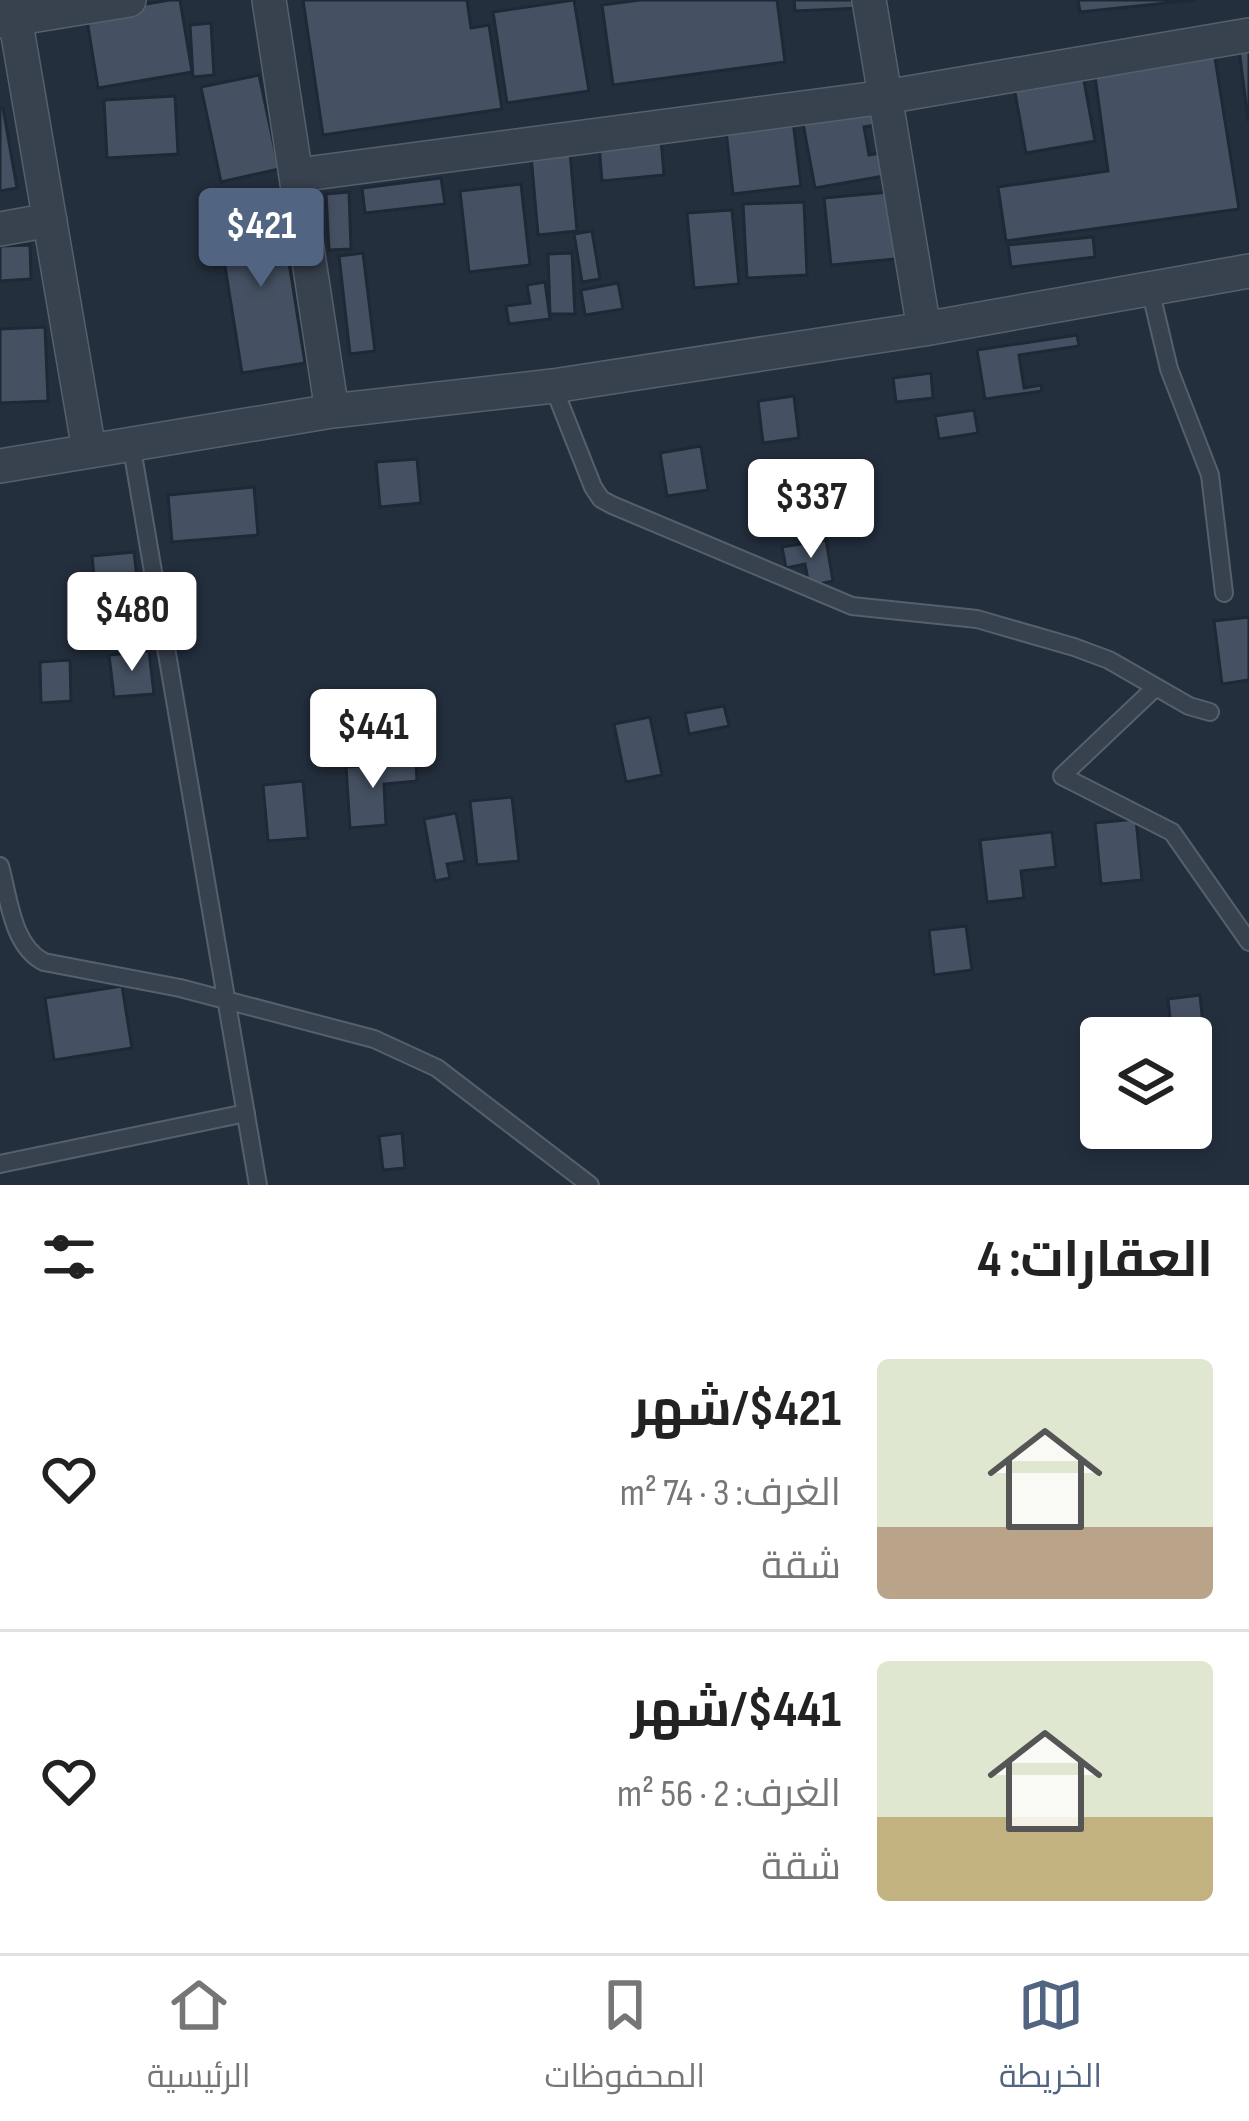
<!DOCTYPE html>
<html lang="ar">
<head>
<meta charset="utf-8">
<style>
  body { margin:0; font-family:"Sofia Sans Condensed",Cairo,sans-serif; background:#f6f6f6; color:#222; direction:rtl; height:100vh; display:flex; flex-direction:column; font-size:45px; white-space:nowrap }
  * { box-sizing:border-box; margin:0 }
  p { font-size:39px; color:#767676 }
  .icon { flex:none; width:66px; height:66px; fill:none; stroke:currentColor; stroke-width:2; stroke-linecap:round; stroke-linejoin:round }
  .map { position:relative; height:1185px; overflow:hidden; direction:ltr }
  .panel { display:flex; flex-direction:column; background:#fff; flex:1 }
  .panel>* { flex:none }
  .tools { position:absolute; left:1080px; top:1017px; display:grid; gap:24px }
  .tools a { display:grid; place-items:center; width:132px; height:132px; border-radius:12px; background:#fff; box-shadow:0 6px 18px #0003; font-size:60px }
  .price { position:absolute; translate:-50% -102px; padding:0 27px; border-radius:12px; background:#fff; color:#222; font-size:39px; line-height:78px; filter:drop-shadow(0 3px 6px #0008) }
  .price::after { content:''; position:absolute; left:50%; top:72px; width:36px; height:27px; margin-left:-18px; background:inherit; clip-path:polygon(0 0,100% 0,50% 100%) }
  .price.current { background:#516482; color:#fff }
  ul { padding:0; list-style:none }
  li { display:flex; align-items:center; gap:36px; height:300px; padding:0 36px }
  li+li { border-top:3px solid #e0e0e0 }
  li span { display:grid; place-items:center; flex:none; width:336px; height:240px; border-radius:12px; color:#555 }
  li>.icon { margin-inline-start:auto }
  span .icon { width:144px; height:144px; fill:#fffc; stroke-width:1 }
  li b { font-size:51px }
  h2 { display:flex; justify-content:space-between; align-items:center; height:144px; padding:0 36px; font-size:51px }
  .menu { display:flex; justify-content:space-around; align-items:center; height:168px; border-top:3px solid #e0e0e0; background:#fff; font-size:33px; color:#767676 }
  .menu a { display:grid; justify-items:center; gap:6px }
  .menu .current { color:#516482 }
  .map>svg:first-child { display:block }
  .building { fill:#455162; stroke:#1f2835; stroke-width:3 }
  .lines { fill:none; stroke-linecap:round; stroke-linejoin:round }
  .service-casing { stroke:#565f6c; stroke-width:20 }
  .minor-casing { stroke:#565f6c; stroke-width:36 }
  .service { stroke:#38414e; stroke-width:16 }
  .minor { stroke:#38414e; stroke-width:33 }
</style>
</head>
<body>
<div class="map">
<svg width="1249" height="1185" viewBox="0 0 1249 1185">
  <rect width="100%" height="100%" fill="#242f3e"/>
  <path class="building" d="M170 0H180L192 72 98 88 86 14Z
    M303 0H467L471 28 489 25 502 109 323 135Z
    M574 0 589 91 507 103 493 12Z
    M640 0H777L785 62 613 85 602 5Z
    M794 0H861V8L795 11Z
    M1078 0H1195L1080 12Z
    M211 23 214 75 193 77 190 25Z
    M1249 40V120H1248L1238 41Z
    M1214 52 1239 209 1006 241 998 187 1108 171 1094 69Z
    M1082 70 1095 141 1026 153 1013 82Z
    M259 75 279 169 221 182 201 87Z
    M175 96 178 154 107 158 104 100Z
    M872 105 875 125 864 127 869 155 880 153 884 176 815 188 802 118Z
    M0 108H3L17 188 0 191Z
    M792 113 801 186 733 194 725 122Z
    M661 139 664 175 602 181 599 145Z
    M570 152 577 231 538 235 531 155Z
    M441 178 445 204 365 213 362 188Z
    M521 184 530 265 469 272 460 191Z
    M900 191 906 258 831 265 824 198Z
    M349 192 351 249 329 250 326 194Z
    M804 202 807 275 747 278 743 204Z
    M280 206 305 363 242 373 217 216Z
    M732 210 739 284 694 288 687 213Z
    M592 231 600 279 582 282 574 234Z
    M1093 237 1095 257 1011 267 1008 245Z
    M30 245 31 279 0 281V246Z
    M363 253 375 351 350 354 339 256Z
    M572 253 575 314H550L548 254Z
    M545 282 550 319 509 324 506 306 530 303 527 285Z
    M618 283 623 309 585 315 581 290Z
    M45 327 48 401 0 403V329Z
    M1077 335 1079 346 1019 355 1024 388 1041 385 1042 391 985 399 977 350Z
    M931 373 933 398 896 402 893 378Z
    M794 396 799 438 763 443 758 401Z
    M974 410 978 433 939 439 935 416Z
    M701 446 708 490 667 496 660 453Z
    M417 459 421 503 380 507 376 462Z
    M254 487 258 535 172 542 168 495Z
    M826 540 833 581 809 586 805 564 786 568 782 547Z
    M134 552 139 595 96 599 92 556Z
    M1249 617V680L1222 684 1214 621Z
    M149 651 154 694 114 697 109 655Z
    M70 660 71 701 41 703 40 662Z
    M724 706 729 726 689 734 685 713Z
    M650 717 662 775 626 782 614 724Z
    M416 763 417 781 384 784 386 825 350 828 346 767Z
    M303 781 308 838 268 841 263 785Z
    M512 797 519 861 477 865 470 801Z
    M456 813 465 861 447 864 450 878 435 881 424 819Z
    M1136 819 1142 880 1101 884 1095 823Z
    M1052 832 1056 867 1021 871 1024 898 987 902 980 840Z
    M966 926 972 970 934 975 929 930Z
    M122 986 132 1048 54 1060 45 998Z
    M1200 995 1206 1054 1191 1055V1038H1172L1168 999Z
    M402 1133 405 1168 383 1170 379 1136Z"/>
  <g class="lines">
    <g class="service-casing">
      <path id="service" d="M1150 289 1169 369 1210 475 1224 593
        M553 386 593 487 601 499 612 505 852 606 977 619 1074 647 1109 660 1189 706 1210 712
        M131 443 258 1185
        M1156 687 1062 776 1172 832 1249 942
        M0 866C9 898 12 946 44 962L180 988 374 1039 437 1068 590 1185
        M0 1164 246 1113"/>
    </g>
    <g class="minor-casing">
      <path id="minor" d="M12 0 89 450
        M269 0 332 411
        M869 0 924 329
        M0 21 129 0
        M298 175 885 97 1249 35
        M0 229 50 220
        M0 466 332 411 553 386 924 329 1249 271"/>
    </g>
    <use href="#service" class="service"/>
    <use href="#minor" class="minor"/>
  </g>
</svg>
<div class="tools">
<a><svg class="icon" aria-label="layers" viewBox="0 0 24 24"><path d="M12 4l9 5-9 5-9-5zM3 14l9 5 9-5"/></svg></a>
</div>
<b class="price current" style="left:261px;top:290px">$421</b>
<b class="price" style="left:811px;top:561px">$337</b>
<b class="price" style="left:132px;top:674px">$480</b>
<b class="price" style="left:373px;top:791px">$441</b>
</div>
<section class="panel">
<h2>العقارات: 4<svg class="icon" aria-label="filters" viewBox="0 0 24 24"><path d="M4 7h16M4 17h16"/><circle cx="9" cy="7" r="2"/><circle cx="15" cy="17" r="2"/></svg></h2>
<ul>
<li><span style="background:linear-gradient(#dfe7d0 70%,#b9a48a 0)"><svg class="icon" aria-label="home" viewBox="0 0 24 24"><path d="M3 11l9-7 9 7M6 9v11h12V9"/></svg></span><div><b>$421/شهر</b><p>الغرف: 3 · 74 m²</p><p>شقة</p></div><svg class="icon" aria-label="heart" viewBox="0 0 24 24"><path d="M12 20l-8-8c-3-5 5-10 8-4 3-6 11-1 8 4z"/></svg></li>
<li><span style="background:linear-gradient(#dfe7d0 65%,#c2b280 0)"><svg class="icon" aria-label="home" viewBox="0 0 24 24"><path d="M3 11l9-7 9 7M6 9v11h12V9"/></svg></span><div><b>$441/شهر</b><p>الغرف: 2 · 56 m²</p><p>شقة</p></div><svg class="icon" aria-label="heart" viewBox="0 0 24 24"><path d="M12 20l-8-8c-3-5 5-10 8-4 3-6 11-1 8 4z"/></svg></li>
</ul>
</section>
<nav class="menu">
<a class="current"><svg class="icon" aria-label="map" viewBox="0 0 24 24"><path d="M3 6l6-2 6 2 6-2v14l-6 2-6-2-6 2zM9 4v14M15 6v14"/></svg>الخريطة</a>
<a><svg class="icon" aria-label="saved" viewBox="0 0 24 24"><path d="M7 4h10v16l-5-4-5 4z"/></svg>المحفوظات</a>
<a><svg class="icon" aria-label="home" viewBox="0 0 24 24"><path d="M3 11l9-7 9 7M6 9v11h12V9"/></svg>الرئيسية</a>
</nav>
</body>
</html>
